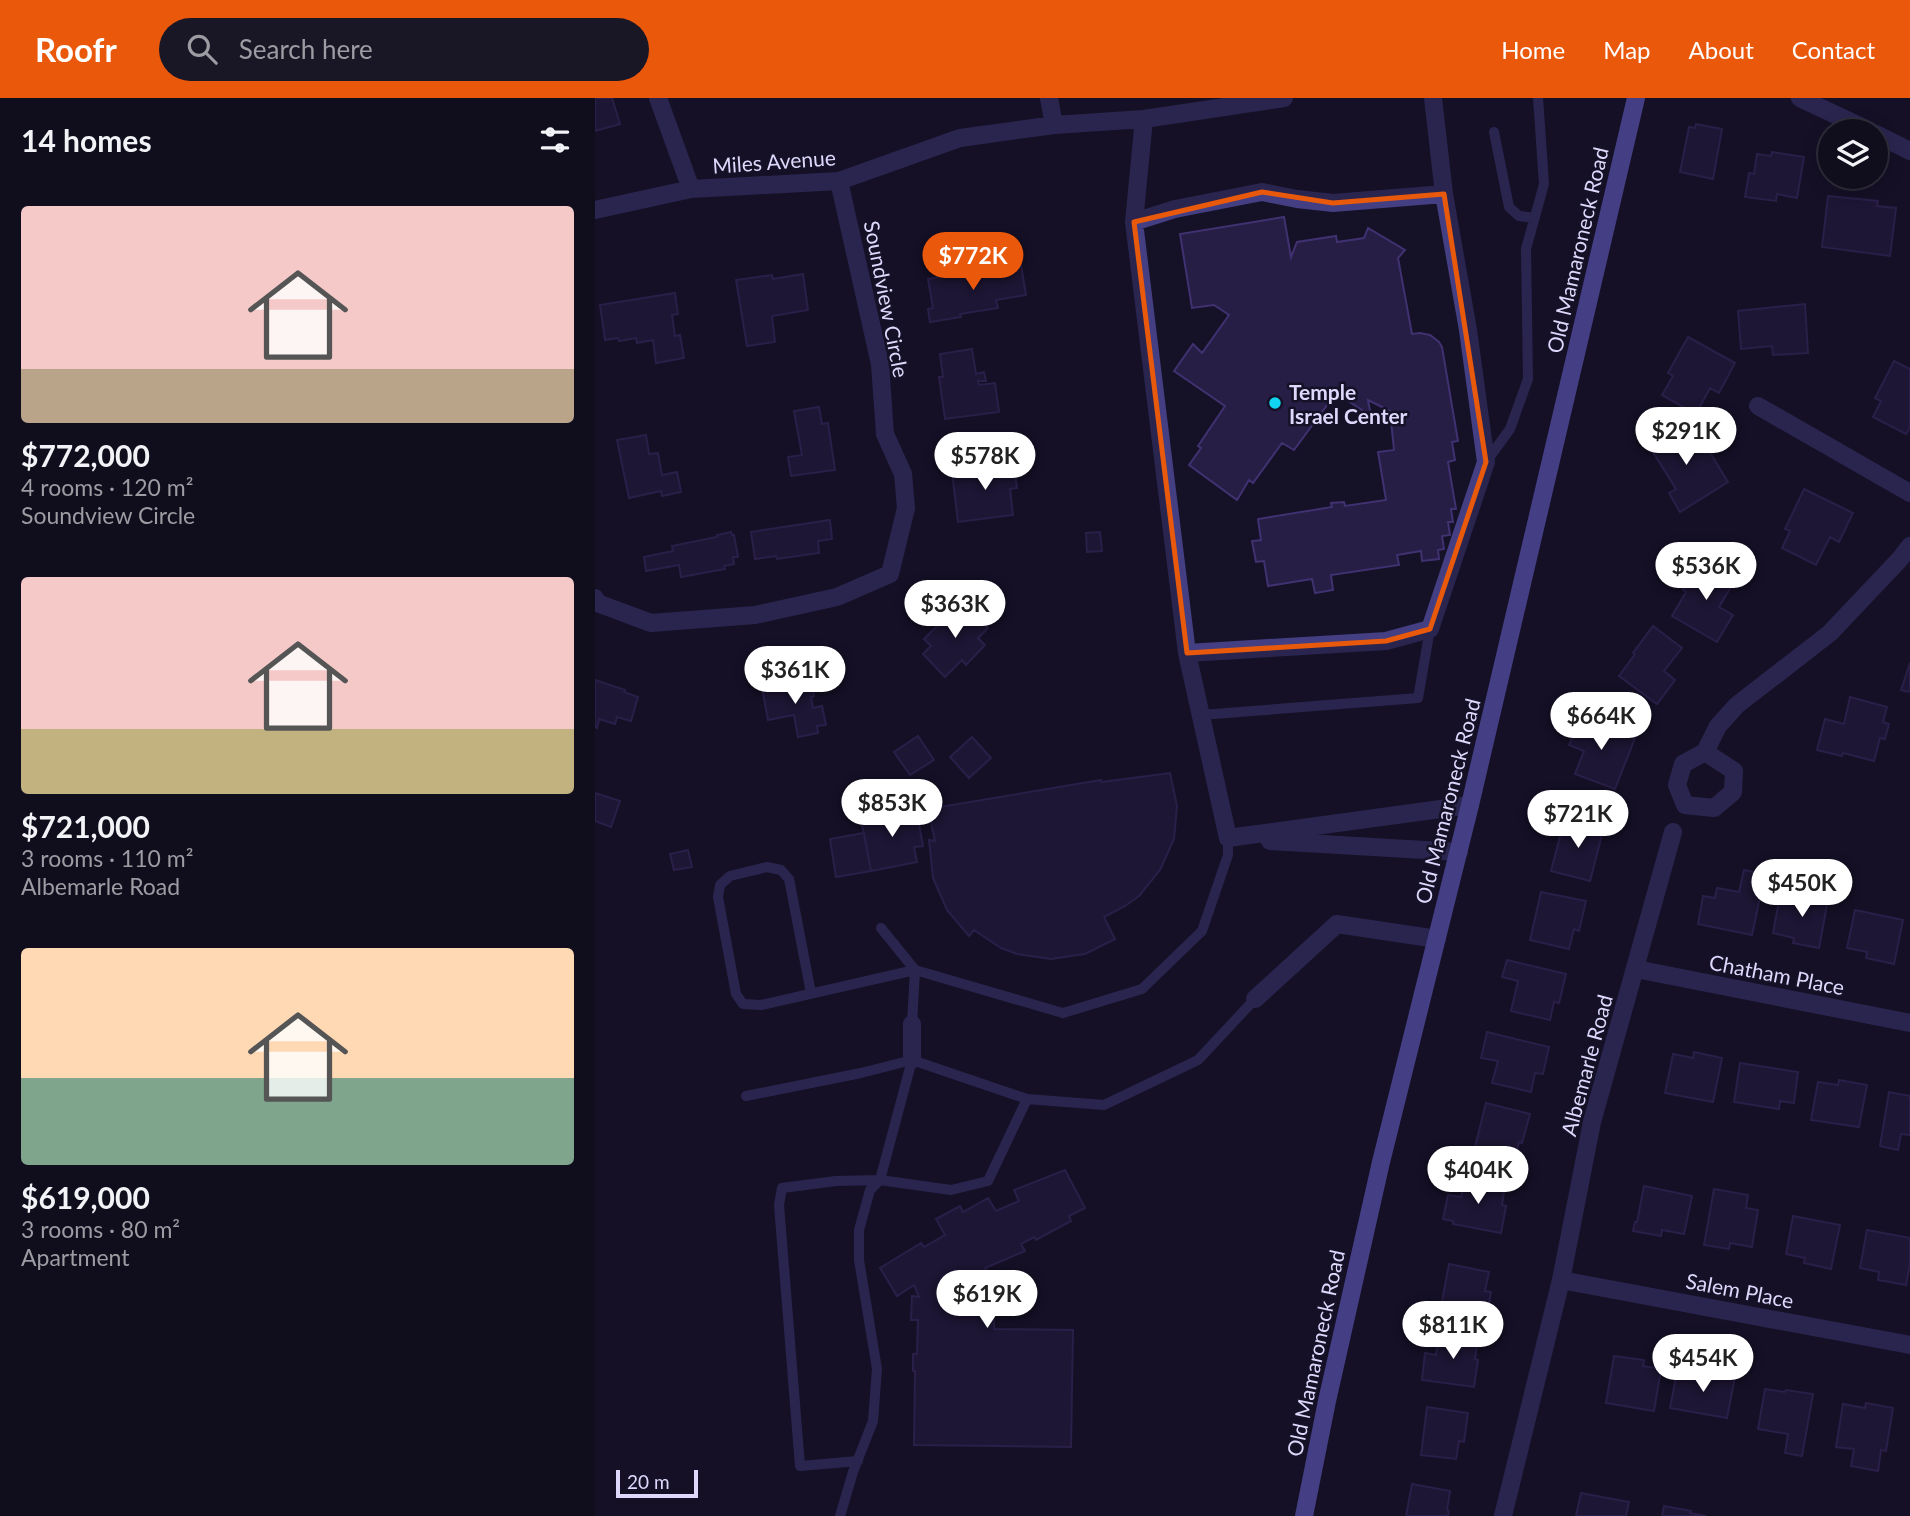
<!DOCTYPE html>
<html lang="en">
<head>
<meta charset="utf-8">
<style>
  body { margin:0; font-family:Lato,sans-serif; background:#191625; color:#f1f3f6; height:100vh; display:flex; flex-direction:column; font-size:26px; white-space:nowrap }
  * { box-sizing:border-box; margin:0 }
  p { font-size:23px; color:#9c9ca3 }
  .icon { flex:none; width:38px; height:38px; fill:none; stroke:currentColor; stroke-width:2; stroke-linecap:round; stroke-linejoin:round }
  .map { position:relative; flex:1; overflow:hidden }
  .side { display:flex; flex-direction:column; background:#100d1c; width:595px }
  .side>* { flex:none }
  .controls { position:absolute; left:1223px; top:21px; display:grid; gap:14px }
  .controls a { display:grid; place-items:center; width:70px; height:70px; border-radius:50%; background:#100d1c; box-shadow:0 4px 18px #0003,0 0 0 2px #302d3b; font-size:35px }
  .scale { position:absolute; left:21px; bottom:18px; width:82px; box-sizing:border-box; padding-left:7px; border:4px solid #ded8fd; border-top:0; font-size:19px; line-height:24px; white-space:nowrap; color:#ded8fd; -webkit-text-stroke:5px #151126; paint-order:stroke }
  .price { position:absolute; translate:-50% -60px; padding:0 16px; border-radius:24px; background:#fff; color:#222; font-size:23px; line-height:46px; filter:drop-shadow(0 2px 4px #0008) }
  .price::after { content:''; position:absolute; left:50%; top:42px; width:21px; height:16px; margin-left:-10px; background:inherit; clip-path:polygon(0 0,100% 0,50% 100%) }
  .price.selected { background:#ea580c; color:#fff }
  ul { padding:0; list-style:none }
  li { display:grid; align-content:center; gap:14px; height:371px; padding:0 21px }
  li span { display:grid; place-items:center; height:217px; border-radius:7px; color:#555 }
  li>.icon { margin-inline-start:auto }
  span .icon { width:126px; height:126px; fill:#fffc; stroke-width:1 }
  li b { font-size:30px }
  h2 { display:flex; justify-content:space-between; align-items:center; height:84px; padding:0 21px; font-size:30px }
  header { display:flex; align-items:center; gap:42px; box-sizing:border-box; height:98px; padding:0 35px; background:#ea580c; color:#fff }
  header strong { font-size:33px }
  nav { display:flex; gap:38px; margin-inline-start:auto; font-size:24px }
  .search { width:490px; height:63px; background:#191625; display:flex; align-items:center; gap:18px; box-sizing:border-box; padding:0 24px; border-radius:38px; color:#9c9ca3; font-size:26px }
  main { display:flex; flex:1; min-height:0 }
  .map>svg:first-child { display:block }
  .building { fill:#271e46; stroke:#403171; stroke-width:2 }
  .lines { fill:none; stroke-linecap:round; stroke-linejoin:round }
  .service { stroke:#433f82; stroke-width:10 }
  .minor { stroke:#433f82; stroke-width:18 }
  .secondary { stroke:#7c75f7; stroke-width:18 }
  .marked { fill:none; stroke:#e8590c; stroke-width:5; stroke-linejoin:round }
  .poi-dot { fill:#10d4f1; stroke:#151126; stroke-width:2.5 }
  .labels { text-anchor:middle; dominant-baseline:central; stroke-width:5; stroke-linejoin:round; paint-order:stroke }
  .street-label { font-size:21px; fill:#ded8fd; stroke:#151126 }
  .poi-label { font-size:21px; font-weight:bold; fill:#ded8fd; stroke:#151126; text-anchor:start }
</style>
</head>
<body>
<header>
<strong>Roofr</strong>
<div class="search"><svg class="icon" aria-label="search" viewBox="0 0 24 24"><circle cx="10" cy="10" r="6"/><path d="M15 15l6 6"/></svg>Search here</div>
<nav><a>Home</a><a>Map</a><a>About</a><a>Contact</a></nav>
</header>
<main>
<section class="side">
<h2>14 homes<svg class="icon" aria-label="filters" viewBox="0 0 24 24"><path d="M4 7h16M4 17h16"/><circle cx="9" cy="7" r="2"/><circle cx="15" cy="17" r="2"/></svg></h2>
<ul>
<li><span style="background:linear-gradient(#f6c9c9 75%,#b9a48a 0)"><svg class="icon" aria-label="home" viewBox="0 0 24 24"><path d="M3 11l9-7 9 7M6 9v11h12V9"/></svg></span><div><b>$772,000</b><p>4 rooms · 120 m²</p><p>Soundview Circle</p></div></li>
<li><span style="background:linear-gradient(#f6c9c9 70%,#c2b280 0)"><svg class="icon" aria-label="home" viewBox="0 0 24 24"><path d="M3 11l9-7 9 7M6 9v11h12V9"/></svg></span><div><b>$721,000</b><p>3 rooms · 110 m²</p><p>Albemarle Road</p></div></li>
<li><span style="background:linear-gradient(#ffd9b3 60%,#7fa58c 0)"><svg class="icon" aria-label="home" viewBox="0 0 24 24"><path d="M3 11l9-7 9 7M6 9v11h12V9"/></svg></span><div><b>$619,000</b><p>3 rooms · 80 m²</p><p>Apartment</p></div></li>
</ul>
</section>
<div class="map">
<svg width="1315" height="1418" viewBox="0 0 1315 1418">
  <rect width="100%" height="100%" fill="#151126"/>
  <path class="building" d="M0 0H17L25 26 0 33Z
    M1101 26 1127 31 1118 81 1085 74 1094 29 1100 30Z
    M1177 54 1209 59 1202 100 1182 96 1181 103 1150 99 1154 75 1159 76 1162 56 1176 58Z
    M1233 98 1283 103 1282 108 1301 110 1295 158 1227 149Z
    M689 119 696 159 702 144 741 138 742 144 769 140 773 130 810 152 803 160 817 236 825 235 835 237 844 244 847 249 863 343 857 344 860 362 853 364 861 411H856L858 424H853L855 437 847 438 849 451 843 452 844 461 827 463 826 453 802 457 804 467 736 477 738 492 720 495 717 481 673 488 669 463 661 464 657 443 666 442 663 421 737 409 736 405 749 404 750 408 791 402 783 354 799 352 795 313 773 302 776 318 741 295 699 352 687 345 658 385 654 382 642 402 594 367 606 350 603 348 630 308 579 273 598 246 607 255 634 217 619 207 597 210 585 136Z
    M426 167 431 197 401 202 403 210 365 216 366 219 335 224 333 211 338 210 333 181 376 173 377 178Z
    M208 176 213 212 177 218 180 244 152 248 141 182 177 177 178 181Z
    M80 195 83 216 77 217 80 238 85 237 89 260 61 265 58 242 42 245 41 240 24 243 23 240 10 242 5 207Z
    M1210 206 1213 255 1178 257 1177 248 1146 251 1143 213Z
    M1093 239 1140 265 1124 295 1115 290 1101 316 1067 297 1078 278 1073 275Z
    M377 251 381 276 389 274 391 283H383L384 287 400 285 404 314 350 321 344 279H348L345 256Z
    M1299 263 1315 271V329L1311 336 1278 319 1286 303 1280 300Z
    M224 309 227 326 233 325 240 372 196 378 193 359 207 357 199 313Z
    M1073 330 1078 338 1090 330 1105 353 1108 351 1111 355 1114 353 1133 384 1085 414 1074 395 1081 391 1051 343Z
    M51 337 54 356 63 355 67 377 82 374 86 394 67 398 66 393 34 400 22 342Z
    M418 363 422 390 415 391 418 417 363 424 357 374 390 369V367Z
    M1209 391 1258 415 1244 444 1235 439 1221 467 1187 450 1195 433 1190 431Z
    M235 422 237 441 223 443 224 455 182 461 181 458 160 461 156 434Z
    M136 434 137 437H139L143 459H138L139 466 129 468 130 471 86 479 84 467 51 473 49 459 78 453 77 448 122 439V437Z
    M505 434 507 453 492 454 491 435Z
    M1105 462 1140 482 1124 509 1138 517 1122 544 1077 518 1091 494 1088 492Z
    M366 504 393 530 383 540 390 547 371 567 367 562 350 579 328 556 336 548 329 541Z
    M1058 528 1087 550 1069 573 1080 582 1062 606 1024 578 1040 556 1038 555Z
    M1315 565V592L1313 594 1306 592Z
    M216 581 219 598 216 599 218 610 227 608 231 627 222 628 223 635 203 639 199 617 173 622 167 590Z
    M0 582 30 592 29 594 43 599 36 623 22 619 20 626 4 621 2 630 0 629Z
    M1255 599 1292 609 1288 624 1294 626 1290 641 1285 640 1279 663 1248 655 1247 658 1222 652 1230 621 1249 626Z
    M986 618 1040 640 1020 691 980 676 989 653 974 647Z
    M323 638 339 662 315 677 299 654Z
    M377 639 396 660 374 680 355 659Z
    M575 675 582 708 579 741 565 772 544 798 530 808 509 819 520 841 490 856 456 861 422 856 406 850 379 832 374 838 352 812 338 780 334 742 340 743 333 711 506 682V684Z
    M0 695 25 703 16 729 0 723Z
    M321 710 328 748 319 749 322 764 276 773 266 721Z
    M980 721 1009 729 995 783 956 773 967 731 977 734Z
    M269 735 276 773 241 779 235 741Z
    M93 752 97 769 79 772 75 756Z
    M1149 772 1170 776 1157 837 1103 826 1108 798 1120 800 1122 790 1144 794Z
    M946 794 991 803 984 833 979 831 974 851 935 842Z
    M1219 794 1234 796 1224 850 1198 845 1199 840 1178 835 1185 798 1217 804Z
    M1260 812 1308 822 1299 866 1271 860 1272 854 1252 850Z
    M912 862 971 876 964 905 959 904 955 922 916 913 923 883 907 879Z
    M892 934 954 949 948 976 940 975 936 994 897 985 903 963 886 960Z
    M1099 954 1127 960 1118 1004 1070 995 1078 956 1098 960Z
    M1145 965 1203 974 1199 1005 1185 1003 1184 1011 1139 1004Z
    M1244 982 1272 987 1264 1029 1216 1022 1223 984 1243 987Z
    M1294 994 1315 998V1037L1306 1036 1303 1052 1285 1048Z
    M891 1005 935 1016 927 1045 924 1044 918 1064 879 1053Z
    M470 1072 490 1110 474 1118 476 1123 441 1142 439 1139 426 1146 430 1153 390 1170 396 1179V1188L393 1193H399V1231L478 1232 476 1349 319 1347 320 1273H318V1256H322L323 1222H316L317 1198 324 1199 319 1187 302 1198 285 1170 326 1145 329 1149 350 1137 341 1121 365 1108 368 1114 393 1100 401 1113 424 1103 419 1092Z
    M870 1079 910 1087 907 1107 911 1108 906 1135 858 1126V1123L848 1121 853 1097 866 1099Z
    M1049 1088 1097 1098 1089 1136 1067 1132 1066 1138 1038 1133 1040 1124H1042Z
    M1119 1091 1153 1097 1151 1110 1163 1112 1157 1149 1135 1145 1134 1151 1109 1147Z
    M1198 1118 1245 1127 1236 1171 1209 1165 1210 1160 1191 1156Z
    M1272 1132 1315 1140V1165L1311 1187 1283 1182 1284 1174 1265 1170Z
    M854 1166 894 1174 890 1193 896 1194 891 1222 845 1214Z
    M844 1235 883 1240 880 1261 883 1262 879 1289 827 1282 830 1255 841 1257Z
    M1019 1258 1049 1262 1048 1268 1066 1271 1059 1313 1011 1305Z
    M1082 1274 1114 1280 1115 1274 1140 1279 1132 1320 1075 1310Z
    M1170 1291 1190 1294 1191 1292 1218 1296 1207 1358 1190 1355 1193 1336 1163 1331Z
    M1271 1305 1298 1310 1291 1353 1286 1352 1283 1373 1256 1368 1259 1351 1241 1349 1248 1306 1270 1310Z
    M832 1309 873 1315 869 1344 864 1343 861 1361 826 1357Z
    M817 1386 855 1393 852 1412 854 1413 853 1418H811Z
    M986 1395 1034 1404 1031 1418H981Z
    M1069 1408 1096 1413 1095 1415 1111 1418H1067Z"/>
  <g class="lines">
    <path class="service" d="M899 34 914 109 924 118 940 120
      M891 364 915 331 933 281 931 151 949 86 943 0
      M606 617 823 600 835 531
      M216 895 194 781 186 772 172 769 135 778 125 787 123 799 141 896 148 906 166 907 320 872 286 830
      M317 926 320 872 468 915 547 891 607 833 633 757V740
      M151 998 266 975 317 962 432 1001 509 1007 603 962 660 901
      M263 1363 205 1368 184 1107 187 1090 241 1083 285 1082 356 1092 393 1083 432 1001
      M245 1418 258 1374 278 1323 282 1271 264 1162V1132L275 1092 285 1082 317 962"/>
    <path class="minor" d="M63 0 96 91
      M454 0 459 27
      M1205 0 1275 33
      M549 21 539 124 592 555 791 543 835 531 891 364 873 232 849 96 838 0
      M1281 36 1315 53
      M0 112 96 91 244 83 365 40 459 27 549 21 689 0
      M539 124 580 111 667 94 702 101 738 105 849 96
      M1163 308 1315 395
      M0 500 2 505 56 525 160 517 242 499 295 476 311 410 308 376 290 336 285 266 244 83
      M592 555 633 740
      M1110 654 1139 673 1138 694 1119 710 1090 707 1082 687 1088 666 1110 654 1123 628 1142 607 1235 535 1305 461 1315 448
      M633 740 875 707
      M675 743 864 754
      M1041 871 1315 925
      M660 901 742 826 842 841
      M317 926V962
      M966 1182 1315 1247
      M908 1418 966 1182 997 1024 1078 734"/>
    <path class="secondary" d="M709 1418 732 1303 786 1064 875 707 1041 0"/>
  </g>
  <path d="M0 0H1315V1418H0ZM667 94 738 105 849 96 891 364 835 531 791 543 592 555 539 124Z" fill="#151126" fill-opacity=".55" fill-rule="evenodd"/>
  <path class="marked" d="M667 94 738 105 849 96 891 364 835 531 791 543 592 555 539 124Z"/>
  <circle class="poi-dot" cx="680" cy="305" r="7"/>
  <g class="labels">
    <g class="street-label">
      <text transform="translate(179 63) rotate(-4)">Miles Avenue</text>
      <text transform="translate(982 152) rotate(-77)">Old Mamaroneck Road</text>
      <text transform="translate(292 201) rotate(79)">Soundview Circle</text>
      <text transform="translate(852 703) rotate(-76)">Old Mamaroneck Road</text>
      <text transform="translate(1182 876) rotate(11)">Chatham Place</text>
      <text transform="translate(991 967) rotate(-75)">Albemarle Road</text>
      <text transform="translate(1145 1192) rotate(11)">Salem Place</text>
      <text transform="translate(720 1255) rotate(-78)">Old Mamaroneck Road</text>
    </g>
    <g class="poi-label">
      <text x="694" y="293">Temple<tspan x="694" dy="24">Israel Center</tspan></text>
    </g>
  </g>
</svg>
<div class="controls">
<a><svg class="icon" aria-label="layers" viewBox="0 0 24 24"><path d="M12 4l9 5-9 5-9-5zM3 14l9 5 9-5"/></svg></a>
</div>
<div class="scale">20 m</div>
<b class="price selected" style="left:378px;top:194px">$772K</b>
<b class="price" style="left:1091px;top:369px">$291K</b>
<b class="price" style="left:390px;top:394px">$578K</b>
<b class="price" style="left:1111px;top:504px">$536K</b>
<b class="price" style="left:360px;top:542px">$363K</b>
<b class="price" style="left:200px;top:608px">$361K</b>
<b class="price" style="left:1006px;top:654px">$664K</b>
<b class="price" style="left:297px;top:741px">$853K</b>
<b class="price" style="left:983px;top:752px">$721K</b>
<b class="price" style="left:1207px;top:821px">$450K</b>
<b class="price" style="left:883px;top:1108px">$404K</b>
<b class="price" style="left:392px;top:1232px">$619K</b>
<b class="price" style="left:858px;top:1263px">$811K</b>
<b class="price" style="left:1108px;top:1296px">$454K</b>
</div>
</main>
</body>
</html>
